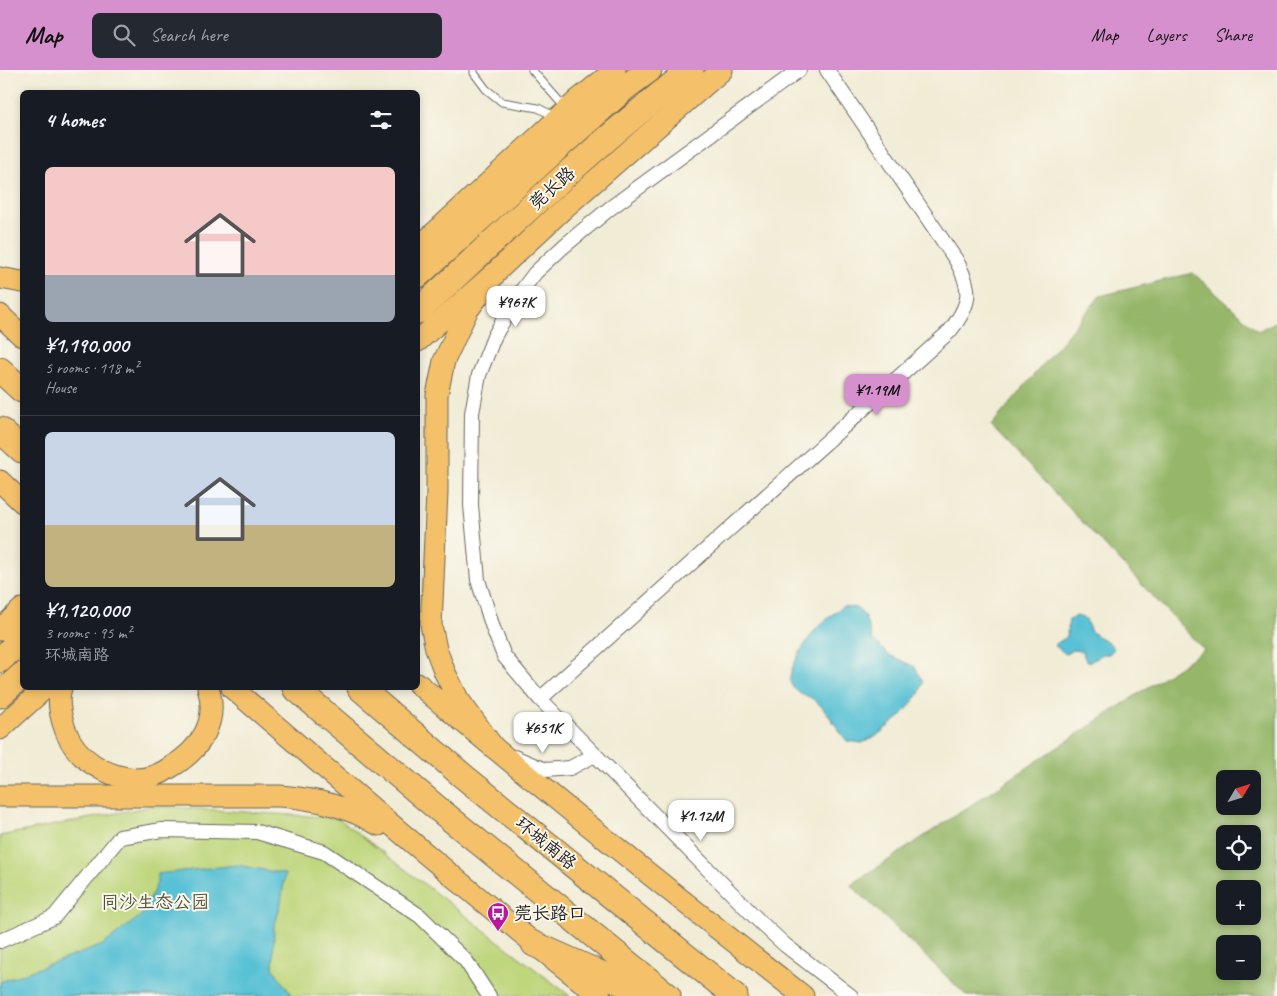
<!DOCTYPE html>
<html lang="en">
<head>
<meta charset="utf-8">
<style>
  body { margin:0; font-family:Caveat,"LXGW WenKai TC",sans-serif; background:#242831; color:#f1f3f6; height:100vh; display:flex; flex-direction:column; font-size:19px; white-space:nowrap }
  * { box-sizing:border-box; margin:0 }
  p { font-size:16px; color:#9ea1a6 }
  .icon { flex:none; width:28px; height:28px; fill:none; stroke:currentColor; stroke-width:2; stroke-linecap:round; stroke-linejoin:round }
  .map { position:relative; flex:1; overflow:hidden }
  .drawer { position:absolute; left:20px; top:20px; width:400px; height:600px; display:flex; flex-direction:column; background:#171b24; border-radius:8px; box-shadow:0 2px 8px #0003 }
  .drawer>* { flex:none }
  .needle { width:32px; rotate:52deg }
  .tools { position:absolute; left:1216px; top:700px; display:grid; gap:10px }
  .tools a { display:grid; place-items:center; width:45px; height:45px; border-radius:8px; background:#171b24; box-shadow:0 2px 8px #0003; font-size:25px }
  .price { position:absolute; translate:-50% -42px; padding:0 11px; border-radius:10px; background:#fff; color:#222; font-size:16px; line-height:32px; filter:drop-shadow(0 1px 2px #0008) }
  .price::after { content:''; position:absolute; left:50%; top:30px; width:15px; height:11px; margin-left:-8px; background:inherit; clip-path:polygon(0 0,100% 0,50% 100%) }
  .price.on { background:#d690ce; color:#111 }
  ul { padding:0; list-style:none }
  li { display:grid; align-content:center; gap:10px; height:265px; padding:0 25px }
  li+li { border-top:1px solid #363941 }
  li span { display:grid; place-items:center; height:155px; border-radius:8px; color:#555 }
  li>.icon { margin-inline-start:auto }
  span .icon { width:90px; height:90px; fill:#fffc; stroke-width:1 }
  li b { font-size:21px }
  h2 { display:flex; justify-content:space-between; align-items:center; height:60px; padding:0 25px; font-size:21px }
  header { display:flex; align-items:center; gap:30px; box-sizing:border-box; height:70px; padding:0 25px; background:#d690ce; color:#111 }
  header strong { font-size:24px }
  nav { display:flex; gap:28px; margin-inline-start:auto; font-size:18px }
  .search { width:350px; height:45px; background:#242831; display:flex; align-items:center; gap:12px; box-sizing:border-box; padding:0 18px; border-radius:8px; color:#9ea1a6; font-size:19px }
  .map>svg:first-child { display:block }
  .green { fill:#bed67b; stroke:#6d794c }
  .forest { fill:#96b76b; stroke:#596a44; fill-rule:evenodd }
  .water { fill:#59c1d5; stroke:#3a6e78 }
  .lines { fill:none; stroke-linecap:round; stroke-linejoin:round }
  .lane-casing { stroke:#67655d; stroke-width:9 }
  .street-casing { stroke:#67655d; stroke-width:16 }
  .primary-casing { stroke:#67655d; stroke-width:23 }
  .highway-casing { stroke:#67655d; stroke-width:27 }
  .lane { stroke:#fff; stroke-width:7 }
  .street { stroke:#fff; stroke-width:14 }
  .primary { stroke:#f4c16a; stroke-width:21 }
  .highway { stroke:#f4c16a; stroke-width:25 }
  .labels { text-anchor:middle; dominant-baseline:central; stroke-width:4; stroke-linejoin:round; paint-order:stroke }
  .street-label { font-size:18px; fill:#1c1c1c; stroke:#fbf7ec }
  .park-label { font-size:18px; fill:#4d5438; stroke:#fbf7ec }
  .poi-label { font-size:18px; fill:#1c1c1c; stroke:#fbf7ec; text-anchor:start }
</style>
</head>
<body>
<header>
<strong>Map</strong>
<div class="search"><svg class="icon" aria-label="search" viewBox="0 0 24 24"><circle cx="10" cy="10" r="6"/><path d="M15 15l6 6"/></svg>Search here</div>
<nav><a>Map</a><a>Layers</a><a>Share</a></nav>
</header>
<div class="map">
<svg width="1277" height="926" viewBox="0 0 1277 926">
  <rect width="100%" height="100%" fill="#fbf7ec"/>
  <filter id="ink" filterUnits="userSpaceOnUse"><feTurbulence type="fractalNoise" baseFrequency=".02" numOctaves="2"/><feDisplacementMap in="SourceGraphic" scale="10" xChannelSelector="R" yChannelSelector="G"/><feConvolveMatrix kernelMatrix="1 2 1 2 8 2 1 2 1" color-interpolation-filters="sRGB"/></filter>
  <filter id="wash" filterUnits="userSpaceOnUse"><feTurbulence type="fractalNoise" baseFrequency=".0096" numOctaves="4" result="noise"/><feDisplacementMap in="SourceGraphic" scale="20" xChannelSelector="R" yChannelSelector="G"/><feGaussianBlur stdDeviation="1.12" result="paint"/><feColorMatrix in="noise" values="0 0 0 0 0 0 0 0 0 0 0 0 0 0 0 0 0 1.4 0 .05"/><feComposite in="paint" operator="in"/></filter>
  <g filter="url(#wash)">
    <rect width="100%" height="100%" fill="#f1ecd6"/>
    <path class="green" d="M152 736 338 748 570 926H0V766Z"/>
    <path class="forest" d="M1193 203 1258 261 1277 251V926H967L851 815 1204 580 991 356 1100 226ZM1225 709H1252V736H1225ZM1225 764H1252V791H1225ZM1225 819H1252V846H1225ZM1225 874H1252V901H1225Z"/>
    <path class="water" d="M843 536 856 538 864 545 873 570 889 585 915 597 923 612 919 624 901 646 875 667 862 673 847 671C835 657 828 640 813 629 805 624 795 623 791 614 785 601 808 569 816 559 824 551 834 543 843 536Z
      M1077 546 1086 549C1087 553 1089 558 1091 561 1099 570 1108 568 1114 579L1109 584H1103L1090 592 1086 591 1082 581 1072 580 1066 584 1054 575 1066 567 1069 550Z
      M237 795 285 804 281 833 274 858 273 898 292 926H0V912L103 875 143 844 157 813V804Z"/>
  </g>
  <g filter="url(#ink)">
    <g class="lines">
      <g class="lane-casing">
        <path id="lane" d="M474 0V3L486 19 502 32 538 38 548 43 551 49
          M532 0 560 32 568 33"/>
      </g>
      <g class="street-casing">
        <path id="street" d="M799 0 609 139 564 176 535 203 514 231 494 267 479 305 472 343 471 435 478 510 493 558 504 586 540 629 758 850 785 875 851 926
          M540 629 950 261C971 233 973 221 956 190L827 0
          M514 687 545 700 570 698 595 685
          M0 871 54 847 120 767 162 760 257 762 324 782 420 846 466 891 489 926"/>
      </g>
      <g class="primary-casing">
        <path id="primary" d="M418 178 578 30 615 0
          M0 208 22 212
          M0 245 22 266
          M418 271 498 200 564 138 722 0
          M0 411 22 432
          M0 560 22 539
          M418 614C544 721 673 824 803 926
          M61 618C57 631 60 645 65 659 75 688 105 707 136 709 148 709 161 704 171 697 200 680 219 652 208 618
          M232 618C353 722 474 827 600 926
          M0 659 45 618
          M494 678 458 629 445 603 436 579 431 555 437 422V325L444 291 467 241 498 200
          M0 726H280C318 729 346 736 379 755"/>
      </g>
      <g class="highway-casing">
        <path id="highway" d="M418 205 556 79 626 17 649 0
          M418 241C507 159 595 74 691 0
          M0 300 22 320
          M0 360 22 380
          M0 590 22 569
          M295 618 437 738 668 926
          M360 618 463 706 735 926
          M0 625 22 605
          M534 874 651 926"/>
      </g>
      <use href="#lane" class="lane"/>
      <use href="#street" class="street"/>
      <use href="#primary" class="primary"/>
      <use href="#highway" class="highway"/>
    </g>
  </g>
  <defs>
    <g id="bus-pin" transform="scale(1.125)"><path d="M0 17L-7.5 6A9.5 9.5 0 1 1 7.5 6Z" fill="#b5179e" stroke="#fbf7ec"/><path d="M-5-6H5V4H4V6H2V4H-2V6H-4V4H-5ZM-3.5-4V0h7V-4ZM-3.5 1.2v1.5H-2V1.2ZM2 1.2v1.5H3.5V1.2Z" fill="#fff"/></g>
  </defs>
  <g fill-rule="evenodd">
    <use href="#bus-pin" x="498" y="843"/>
  </g>
  <g class="labels">
    <g class="street-label">
      <text transform="translate(552 118) rotate(-42)">莞长路</text>
      <text transform="translate(546 773) rotate(39)">环城南路</text>
    </g>
    <g class="park-label">
      <text x="155" y="832">同沙生态公园</text>
    </g>
    <g class="poi-label">
      <text x="514" y="843">莞长路口</text>
    </g>
  </g>
</svg>
<div class="tools">
<a><svg class="needle" viewBox="-14 -14 28 28"><path d="M0-13l5 13h-10z" fill="#e53935"/><path d="M0 13l5-13h-10z" fill="#9ea1a6"/></svg></a>
<a><svg class="icon" aria-label="locate" viewBox="0 0 24 24"><circle cx="12" cy="12" r="6"/><path d="M12 2v4M12 18v4M2 12h4M18 12h4"/></svg></a>
<a>+</a>
<a>−</a>
</div>
<b class="price" style="left:516px;top:258px">¥967K</b>
<b class="price on" style="left:877px;top:346px">¥1.19M</b>
<b class="price" style="left:543px;top:684px">¥651K</b>
<b class="price" style="left:701px;top:772px">¥1.12M</b>
<section class="drawer">
<h2>4 homes<svg class="icon" aria-label="filters" viewBox="0 0 24 24"><path d="M4 7h16M4 17h16"/><circle cx="9" cy="7" r="2"/><circle cx="15" cy="17" r="2"/></svg></h2>
<ul>
<li><span style="background:linear-gradient(#f6c9c9 70%,#9aa5b1 0)"><svg class="icon" aria-label="home" viewBox="0 0 24 24"><path d="M3 11l9-7 9 7M6 9v11h12V9"/></svg></span><div><b>¥1,190,000</b><p>5 rooms · 118 m²</p><p>House</p></div></li>
<li><span style="background:linear-gradient(#c9d6e8 60%,#c2b280 0)"><svg class="icon" aria-label="home" viewBox="0 0 24 24"><path d="M3 11l9-7 9 7M6 9v11h12V9"/></svg></span><div><b>¥1,120,000</b><p>3 rooms · 95 m²</p><p>环城南路</p></div></li>
</ul>
</section>
</div>
</body>
</html>
